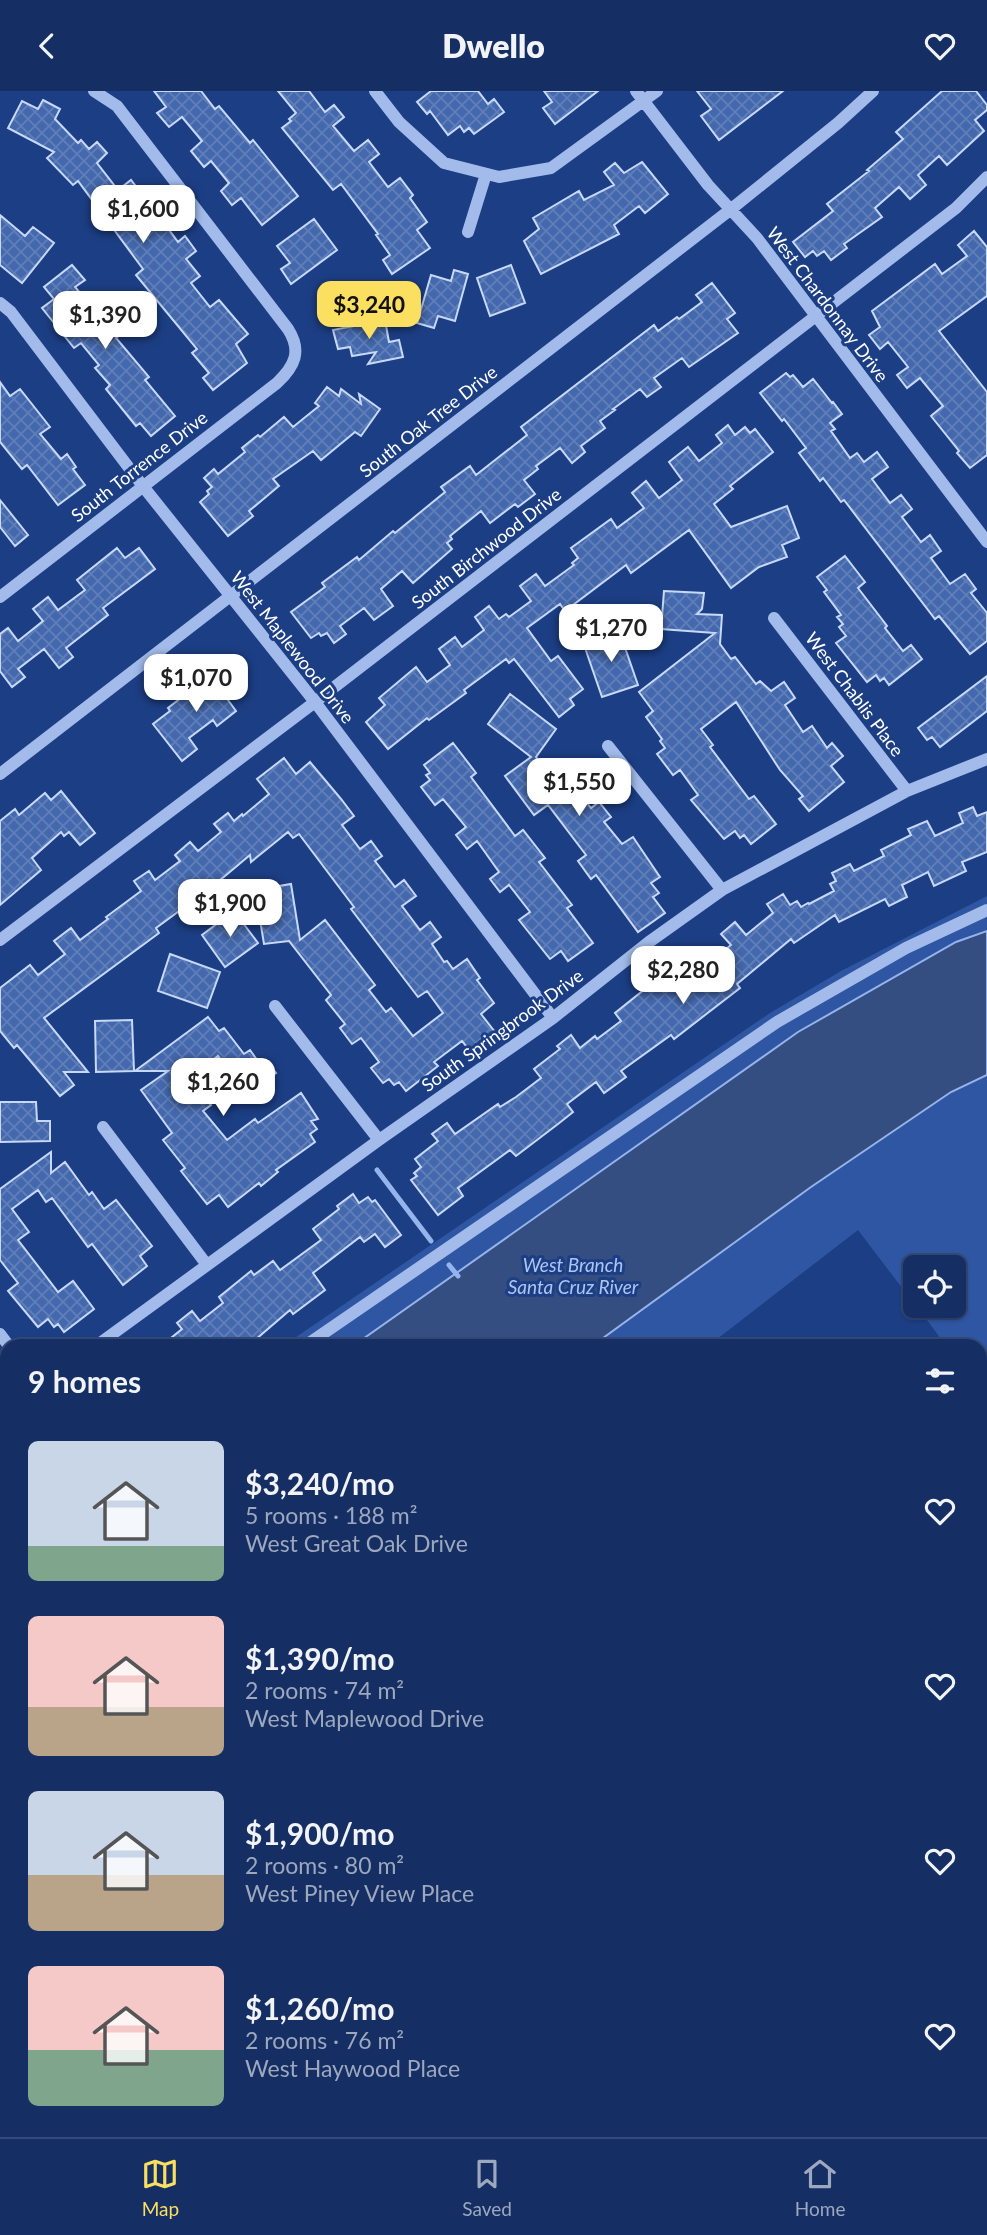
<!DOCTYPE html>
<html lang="en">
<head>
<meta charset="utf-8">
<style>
  body { margin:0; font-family:Lato,sans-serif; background:#223a6c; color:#f1f3f6; height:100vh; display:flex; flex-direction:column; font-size:26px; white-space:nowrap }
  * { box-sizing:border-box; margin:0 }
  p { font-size:23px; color:#9da8be }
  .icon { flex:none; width:38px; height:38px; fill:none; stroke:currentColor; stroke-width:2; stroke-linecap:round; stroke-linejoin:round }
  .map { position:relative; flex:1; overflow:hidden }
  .panel { position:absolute; left:0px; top:1248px; width:987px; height:800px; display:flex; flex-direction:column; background:#152e63; border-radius:21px 21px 0 0; box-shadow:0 2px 5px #0004,0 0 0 2px #344a78 }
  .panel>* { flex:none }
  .buttons { position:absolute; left:903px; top:1164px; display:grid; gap:14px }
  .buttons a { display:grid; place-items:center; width:63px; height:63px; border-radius:10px; background:#152e63; box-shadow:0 2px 5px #0004,0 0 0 2px #344a78; font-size:35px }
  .price { position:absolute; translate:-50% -60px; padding:0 16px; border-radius:14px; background:#fff; color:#222; font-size:23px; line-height:46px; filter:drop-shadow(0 2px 4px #0008) }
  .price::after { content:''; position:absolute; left:50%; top:42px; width:21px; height:16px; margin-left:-10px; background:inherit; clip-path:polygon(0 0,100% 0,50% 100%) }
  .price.selected { background:#fbdf60; color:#111 }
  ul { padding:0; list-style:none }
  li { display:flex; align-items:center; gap:21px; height:175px; padding:0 28px }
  li span { display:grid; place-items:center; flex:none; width:196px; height:140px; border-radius:10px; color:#555 }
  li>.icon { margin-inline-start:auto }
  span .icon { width:84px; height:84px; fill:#fffc; stroke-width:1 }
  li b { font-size:30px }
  h2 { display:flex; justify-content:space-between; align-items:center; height:84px; padding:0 28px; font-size:30px }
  header { display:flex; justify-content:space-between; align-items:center; height:91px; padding:0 28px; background:#152e63; font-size:32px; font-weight:800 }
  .menu { display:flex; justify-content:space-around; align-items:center; height:98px; border-top:2px solid #344a78; background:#152e63; font-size:19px; color:#9da8be }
  .menu a { display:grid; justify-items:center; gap:4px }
  .menu .selected { color:#fbdf60 }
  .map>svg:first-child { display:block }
  .park { fill:#2f56a2 }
  .water { fill:#354e82; stroke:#95b4ec; stroke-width:2 }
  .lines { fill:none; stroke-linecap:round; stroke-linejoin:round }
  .stream { stroke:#95b4ec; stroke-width:5 }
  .building { fill:url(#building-cross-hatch); stroke:#c7d8f8; stroke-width:2 }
  .minor { stroke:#a2bbeb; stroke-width:12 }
  .labels { text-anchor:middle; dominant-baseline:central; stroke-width:6; stroke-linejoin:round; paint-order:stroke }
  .street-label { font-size:18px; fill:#fff; stroke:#1c3e84 }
  .water-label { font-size:19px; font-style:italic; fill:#aec5f2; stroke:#1c3e84 }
</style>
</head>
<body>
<header><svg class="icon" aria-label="back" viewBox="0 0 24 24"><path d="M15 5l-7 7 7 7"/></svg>Dwello<svg class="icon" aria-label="heart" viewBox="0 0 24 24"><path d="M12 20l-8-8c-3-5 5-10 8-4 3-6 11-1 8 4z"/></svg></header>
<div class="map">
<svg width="987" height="2046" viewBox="0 0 987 2046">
  <defs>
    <pattern id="building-cross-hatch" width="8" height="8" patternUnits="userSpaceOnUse" patternTransform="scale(1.75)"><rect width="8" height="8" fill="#4468ad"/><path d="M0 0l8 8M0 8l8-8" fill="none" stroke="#607fb9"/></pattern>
  </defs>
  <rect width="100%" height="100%" fill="#1c3e84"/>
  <path class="park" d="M987 805V1308L980 1299V1255H946L916 1214H954V1176H915V1214L858 1139 708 1255H283L770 922 841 880Z
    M7 1443V1713L0 1703V1447Z"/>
  <path class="water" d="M987 840V984L951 1001 811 1096 592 1255H353L798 941 956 851Z
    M7 1499V1653L0 1657V1505Z"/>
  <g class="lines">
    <path class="stream" d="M377 1079 431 1150
      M449 1174 458 1185
      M0 1444 7 1453"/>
  </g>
  <path class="building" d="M154 0H201L215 18 219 15 250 52 253 49 298 105 262 134 241 107 232 114 221 100 229 92 211 70 204 76 191 60 202 50 182 26 169 36 157 22 166 16Z
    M278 0H309L325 21 334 14 344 26 333 35 354 60 368 49 379 63 369 71 388 96 400 87 413 104 410 107 427 131 417 139 430 157 392 183 383 169 390 164 376 144 378 143 341 93 333 99 282 37 291 30 289 28 296 22Z
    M431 0H478L488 13 494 8 504 21 474 43 469 37 464 41 460 35 448 44 430 20 427 23 417 11Z
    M544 0H598L555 33 543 17 552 11Z
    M697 0H783L719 49 701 25 711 18Z
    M942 0H976L987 14V19L975 29 984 40 947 74 939 65 918 84 926 94 910 108 899 96 875 117 882 126 844 153 847 157 831 169 824 160 817 165 813 160 805 166 793 151 833 120 827 113 869 80 867 79 903 48 896 41Z
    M43 9 60 18 55 28 78 52 81 49 89 58 97 51 107 62 97 72 118 99 131 89 141 102 127 112 145 135 159 125 178 151 185 145 196 160 186 168 200 185 191 192 210 216 219 209 248 243 236 253 247 272 213 299 203 287 209 282 192 262 197 258 136 184 143 178 78 90 73 94 47 67 54 61 8 37 22 10 38 18Z
    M642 71 668 103 645 122 639 115 614 134 619 143 541 183 524 150 539 138 533 127 579 100 584 109 614 94 604 81 615 72 624 82Z
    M0 124 25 145 33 136 54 152 22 192 0 174Z
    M314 128 337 159 291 193 281 178 290 172 277 155Z
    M974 140 987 156V205L939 240 987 301V364L970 377 957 362 959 360 931 325 943 315 920 287 907 297 897 284 908 276 888 251 880 258 869 244 880 236 872 220 935 173 942 183 967 165 958 154Z
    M72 174 85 189 75 196 93 218 100 213 123 242 116 247 149 286 145 289 175 325 151 345 140 332 136 335 106 298 110 294 95 277 99 274 81 252 74 257 42 217 54 208 44 196Z
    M511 174 525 212 490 225 477 187Z
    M454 179 468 183 455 230 438 225 434 237 417 232 431 184 451 190Z
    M712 192 735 222 727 228 738 242 689 276 682 267 654 287 661 296 647 306 640 298 613 318 615 319 600 330 605 337 581 355 585 361 572 372 560 357 536 375 538 378 524 389 535 403 518 416 515 413 490 432 481 420 450 445 452 448 447 452 452 458 413 492 402 480 381 498 393 515 374 529 364 517 340 535 346 543 334 552 327 542 321 545 319 542 311 547 291 521 325 496 322 492 357 466 359 469 393 440 395 442 445 401 441 396 470 375 476 384 527 344 521 336 654 234 658 240 677 226 679 228 702 211 696 204Z
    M385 229 389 251 399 249 403 266 368 273 376 261 352 265 350 256 338 258 333 239Z
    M786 282 790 286 793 284 803 296 813 288 832 312 833 311 842 323 830 332 835 338 831 340 850 367 857 362 864 371 877 361 888 376 872 388 890 412 901 404 912 418 902 426 921 451 930 444 941 460 931 467 950 493 965 483 976 498 971 502 987 522V550L970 563 939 525 935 528 844 409 841 411 823 387 820 390 799 362 806 357 784 328 782 330 760 302Z
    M0 291 10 305 20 298 50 336 40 343 61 368 67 363 76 376 73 378 85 394 58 414 27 374 22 378 0 351Z
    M327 296 339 305 341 298 361 313 359 303 380 318 361 345 355 341 321 369 313 360 273 388 279 395 249 420 253 425 228 445 200 411 209 403 207 400 212 396 204 387 214 378 218 383 245 361 242 357 258 344 260 346 284 326 293 336 319 315 315 312Z
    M728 334 735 344 745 336 750 342 755 338 773 361 730 395 733 398 714 413 731 436 787 415 799 447 782 454 787 466 759 476 731 497 689 439 631 482 626 474 565 520 560 513 527 537 551 570 558 565 583 598 570 608 574 614 559 626 514 568 509 572 506 568 464 599 466 602 429 629 427 627 388 658 366 631 385 614 379 607 416 576 427 591 450 574 439 558 455 546 462 556 484 539 475 526 489 515 499 528 506 523 509 526 531 510 520 495 536 483 545 495 574 474 572 472 578 467 571 457 611 428 617 437 644 417 632 402 646 390 659 407 682 389 669 371 688 356 699 370 722 352 716 344Z
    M0 409 28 444 15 455 0 436Z
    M117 457 125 467 139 457 155 478 103 517 108 524 66 557 73 566 59 577 44 558 18 578 25 586 12 596 0 580V543L8 537 18 550 43 530 33 518 48 506 58 519 85 499 77 489Z
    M845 465 865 491 858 497 887 535 885 537 903 560 911 554 922 568 889 594 884 587 880 590 876 584 867 591 836 552 846 545 839 536 843 533 837 526 841 524 824 501 827 499 817 486Z
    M664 500 704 502 702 518 697 523 722 524 720 553 731 568 735 566 756 593 760 590 771 600 784 591 795 607 785 614 803 641 812 635 827 657 832 652 843 665 831 675 844 691 809 720 799 708 803 705 780 679 736 611 701 638 713 654 710 656 749 708 754 705 776 733 751 753 744 744 740 747 735 740 724 748 691 709 698 704 680 679 673 684 657 663 665 657 660 650 662 648 646 626 653 620 639 601 715 542 661 538Z
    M610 539 614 550 622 548 638 594 602 606 584 554 597 550 595 545Z
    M217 579 236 603 228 609 236 620 217 635 213 629 189 647 197 658 182 670 153 633 170 620 168 617Z
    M987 585V620L940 656 932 646 927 649 918 637Z
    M510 603 556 638 536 666 551 686 557 681 575 707 580 703 591 717 599 711 611 726 604 731 622 753 633 746 660 786 651 792 659 802 653 806 665 822 638 841 596 784 591 788 578 770 586 764 548 714 534 724 505 685 531 666 488 633Z
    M453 652 476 682 471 686 515 745 523 739 545 767 539 771 572 814 567 817 593 852 568 870 561 860 550 868 519 829 530 821 509 794 500 801 490 788 499 781 477 750 467 758 456 744 466 736 443 708 435 714 421 696 430 689 426 684 430 682 424 674Z
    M284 667 296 683 310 671 341 708 354 725 342 734 360 758 371 750 382 765 375 770 395 796 404 789 416 805 402 815 420 839 430 831 441 846 432 853 444 871 447 870 453 878 467 868 480 887 477 889 494 912 481 923 495 941 470 960 462 950 434 971 438 975 406 1000 399 991 394 994 389 988 383 992 371 977 379 971 361 947 352 953 340 937 345 933 326 909 331 904 289 850 264 853 255 799 291 793 300 849 325 829 375 894 369 899 386 921 391 917 413 945 443 922 427 900 418 906 351 818 354 816 299 743 293 747 288 741 251 771 250 764 187 817 186 815 156 837 159 842 44 927 88 981H64L74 994 60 1005 17 954 14 957 0 940V897L30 874 38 884 65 863 54 850 71 837 80 849 108 828 106 826 141 800 134 790 149 780 155 789 180 770 175 764 190 751 198 760 221 741 214 733 228 722 234 730 242 723 243 725 269 703 257 688Z
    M61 700 95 742 80 754 69 741 64 745 61 741 32 767 41 779 0 814V730L15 718 19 724 45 702 51 709Z
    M973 716 977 725 987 721V761L962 771 966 780 934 795 928 781 902 794 907 806 889 815 885 808 839 831 835 824 794 852 791 848 737 893 740 897 674 948 671 944 621 980 626 986 604 1002 596 991 567 1013 573 1021 558 1033 516 1065 510 1059 458 1097 463 1105 438 1124 411 1089 417 1085 414 1082 421 1076 415 1068 438 1050 432 1043 447 1032 455 1043 498 1013 500 1016 516 1006 541 987 534 978 560 958 557 955 571 944 580 957 595 945 597 948 621 930 615 922 655 890 662 899 687 880 680 871 693 861 700 869 703 866 708 872 731 854 721 843 735 831 746 844 773 822 767 813 783 803 790 814 797 810 801 816 808 812 809 813 834 800 830 793 836 790 832 782 850 773 854 780 884 765 881 759 911 744 908 738 927 730 935 745 963 732 959 722Z
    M234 820 258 852 225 876 202 844Z
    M170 863 220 881 207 917 158 900Z
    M208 926 219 940 224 937 244 963 250 959 260 973 266 969 276 982 246 1003 218 965 189 987 211 1014 203 1020 227 1049 255 1028 258 1032 301 1002 318 1028 311 1030 317 1038 310 1043 315 1051 276 1079 278 1081 261 1095 259 1092 228 1116 219 1104 207 1113 181 1080 185 1077 163 1049 172 1042 141 999 168 980H135Z
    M132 929 134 980 96 981 95 930Z
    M0 1011H36L37 1030H50V1050L0 1051Z
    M51 1061V1082L65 1071 89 1104 92 1101 104 1118 116 1109 152 1155 140 1165 147 1175 123 1194 92 1153 88 1156 52 1107 46 1111 38 1099 12 1118 29 1141 18 1149 58 1201 73 1190 94 1218 64 1241 58 1233 54 1236 48 1228 38 1236 8 1200 18 1192 0 1169V1098Z
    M353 1103 359 1112 368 1106 372 1111 375 1109 401 1144 385 1156 375 1143 364 1151 360 1146 313 1182 325 1199 293 1223 290 1219 248 1255H161L182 1238 177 1232 192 1220 200 1230 223 1212 219 1206 251 1180 254 1184 273 1170 280 1179 321 1149 313 1138 339 1118 337 1115Z"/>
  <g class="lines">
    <path class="minor" d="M375 0 399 31 444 72 499 86 551 77 657 0
      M636 0 708 94 757 147 987 451
      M468 141 486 83
      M0 212 11 221 142 394 315 611 553 927
      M0 506 277 292C295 275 302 260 288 238L117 15 94 0
      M774 527 907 700
      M608 655 722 799
      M0 683 730 119 838 32 873 0
      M0 849 315 611 956 117 987 86
      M275 915 379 1049
      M103 1036 207 1174
      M0 1243 9 1255
      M96 1255 379 1049 553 927 649 851 722 799 907 700 987 668
      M305 1255 777 931 906 857 987 819
      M0 1323 7 1318
      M980 1433 986 1451 980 1484
      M0 1480 7 1475
      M0 1820 7 1829
      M173 2040 177 2046
      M241 2046 248 2040
      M270 2046 277 2040"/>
  </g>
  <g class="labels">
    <g class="street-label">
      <text transform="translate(828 213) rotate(53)">West Chardonnay Drive</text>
      <text transform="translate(428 330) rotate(-38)">South Oak Tree Drive</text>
      <text transform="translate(139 375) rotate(-38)">South Torrence Drive</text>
      <text transform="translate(486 457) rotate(-38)">South Birchwood Drive</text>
      <text transform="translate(293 556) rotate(52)">West Maplewood Drive</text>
      <text transform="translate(855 603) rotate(53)">West Chablis Place</text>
      <text transform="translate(502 939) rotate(-36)">South Springbrook Drive</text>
    </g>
    <g class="water-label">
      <text x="573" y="1173">West Branch<tspan x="573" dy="22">Santa Cruz River</tspan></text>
    </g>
  </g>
</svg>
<div class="buttons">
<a><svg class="icon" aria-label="locate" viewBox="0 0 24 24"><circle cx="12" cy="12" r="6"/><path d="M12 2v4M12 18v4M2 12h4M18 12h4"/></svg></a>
</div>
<b class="price" style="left:143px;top:154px">$1,600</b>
<b class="price selected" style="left:369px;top:250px">$3,240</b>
<b class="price" style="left:105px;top:260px">$1,390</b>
<b class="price" style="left:611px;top:573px">$1,270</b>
<b class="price" style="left:196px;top:623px">$1,070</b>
<b class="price" style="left:579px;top:727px">$1,550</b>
<b class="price" style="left:230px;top:848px">$1,900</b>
<b class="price" style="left:683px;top:915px">$2,280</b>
<b class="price" style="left:223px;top:1027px">$1,260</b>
<section class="panel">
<h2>9 homes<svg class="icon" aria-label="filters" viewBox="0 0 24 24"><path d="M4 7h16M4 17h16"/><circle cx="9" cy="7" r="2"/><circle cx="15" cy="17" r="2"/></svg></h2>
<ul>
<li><span style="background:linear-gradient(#c9d6e8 75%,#7fa58c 0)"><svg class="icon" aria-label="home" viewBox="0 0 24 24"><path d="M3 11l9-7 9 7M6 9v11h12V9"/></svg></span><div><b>$3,240/mo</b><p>5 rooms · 188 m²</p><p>West Great Oak Drive</p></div><svg class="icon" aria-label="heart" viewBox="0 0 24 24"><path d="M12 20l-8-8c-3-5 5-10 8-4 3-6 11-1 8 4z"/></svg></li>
<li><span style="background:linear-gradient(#f6c9c9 65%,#b9a48a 0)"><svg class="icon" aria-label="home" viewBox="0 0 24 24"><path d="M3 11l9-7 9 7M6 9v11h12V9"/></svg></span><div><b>$1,390/mo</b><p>2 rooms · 74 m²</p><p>West Maplewood Drive</p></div><svg class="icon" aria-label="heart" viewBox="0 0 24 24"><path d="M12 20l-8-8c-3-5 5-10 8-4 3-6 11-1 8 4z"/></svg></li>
<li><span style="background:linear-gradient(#c9d6e8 60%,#b9a48a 0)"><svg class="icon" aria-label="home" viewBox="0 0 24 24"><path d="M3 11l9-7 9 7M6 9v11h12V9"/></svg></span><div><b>$1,900/mo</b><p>2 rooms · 80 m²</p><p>West Piney View Place</p></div><svg class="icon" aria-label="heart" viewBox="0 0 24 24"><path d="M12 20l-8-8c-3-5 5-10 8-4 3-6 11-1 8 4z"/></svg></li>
<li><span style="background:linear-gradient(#f6c9c9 60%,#7fa58c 0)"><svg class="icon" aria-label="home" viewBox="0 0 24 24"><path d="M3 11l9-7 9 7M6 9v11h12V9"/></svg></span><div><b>$1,260/mo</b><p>2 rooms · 76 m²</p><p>West Haywood Place</p></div><svg class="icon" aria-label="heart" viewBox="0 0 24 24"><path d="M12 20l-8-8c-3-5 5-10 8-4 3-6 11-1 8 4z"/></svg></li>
</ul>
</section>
</div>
<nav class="menu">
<a class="selected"><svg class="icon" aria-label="map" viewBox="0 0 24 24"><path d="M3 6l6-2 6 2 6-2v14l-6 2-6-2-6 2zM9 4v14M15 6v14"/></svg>Map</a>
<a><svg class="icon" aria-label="saved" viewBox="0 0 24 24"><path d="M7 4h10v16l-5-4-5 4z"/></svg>Saved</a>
<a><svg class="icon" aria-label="home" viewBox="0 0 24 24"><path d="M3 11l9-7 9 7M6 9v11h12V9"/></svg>Home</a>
</nav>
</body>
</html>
